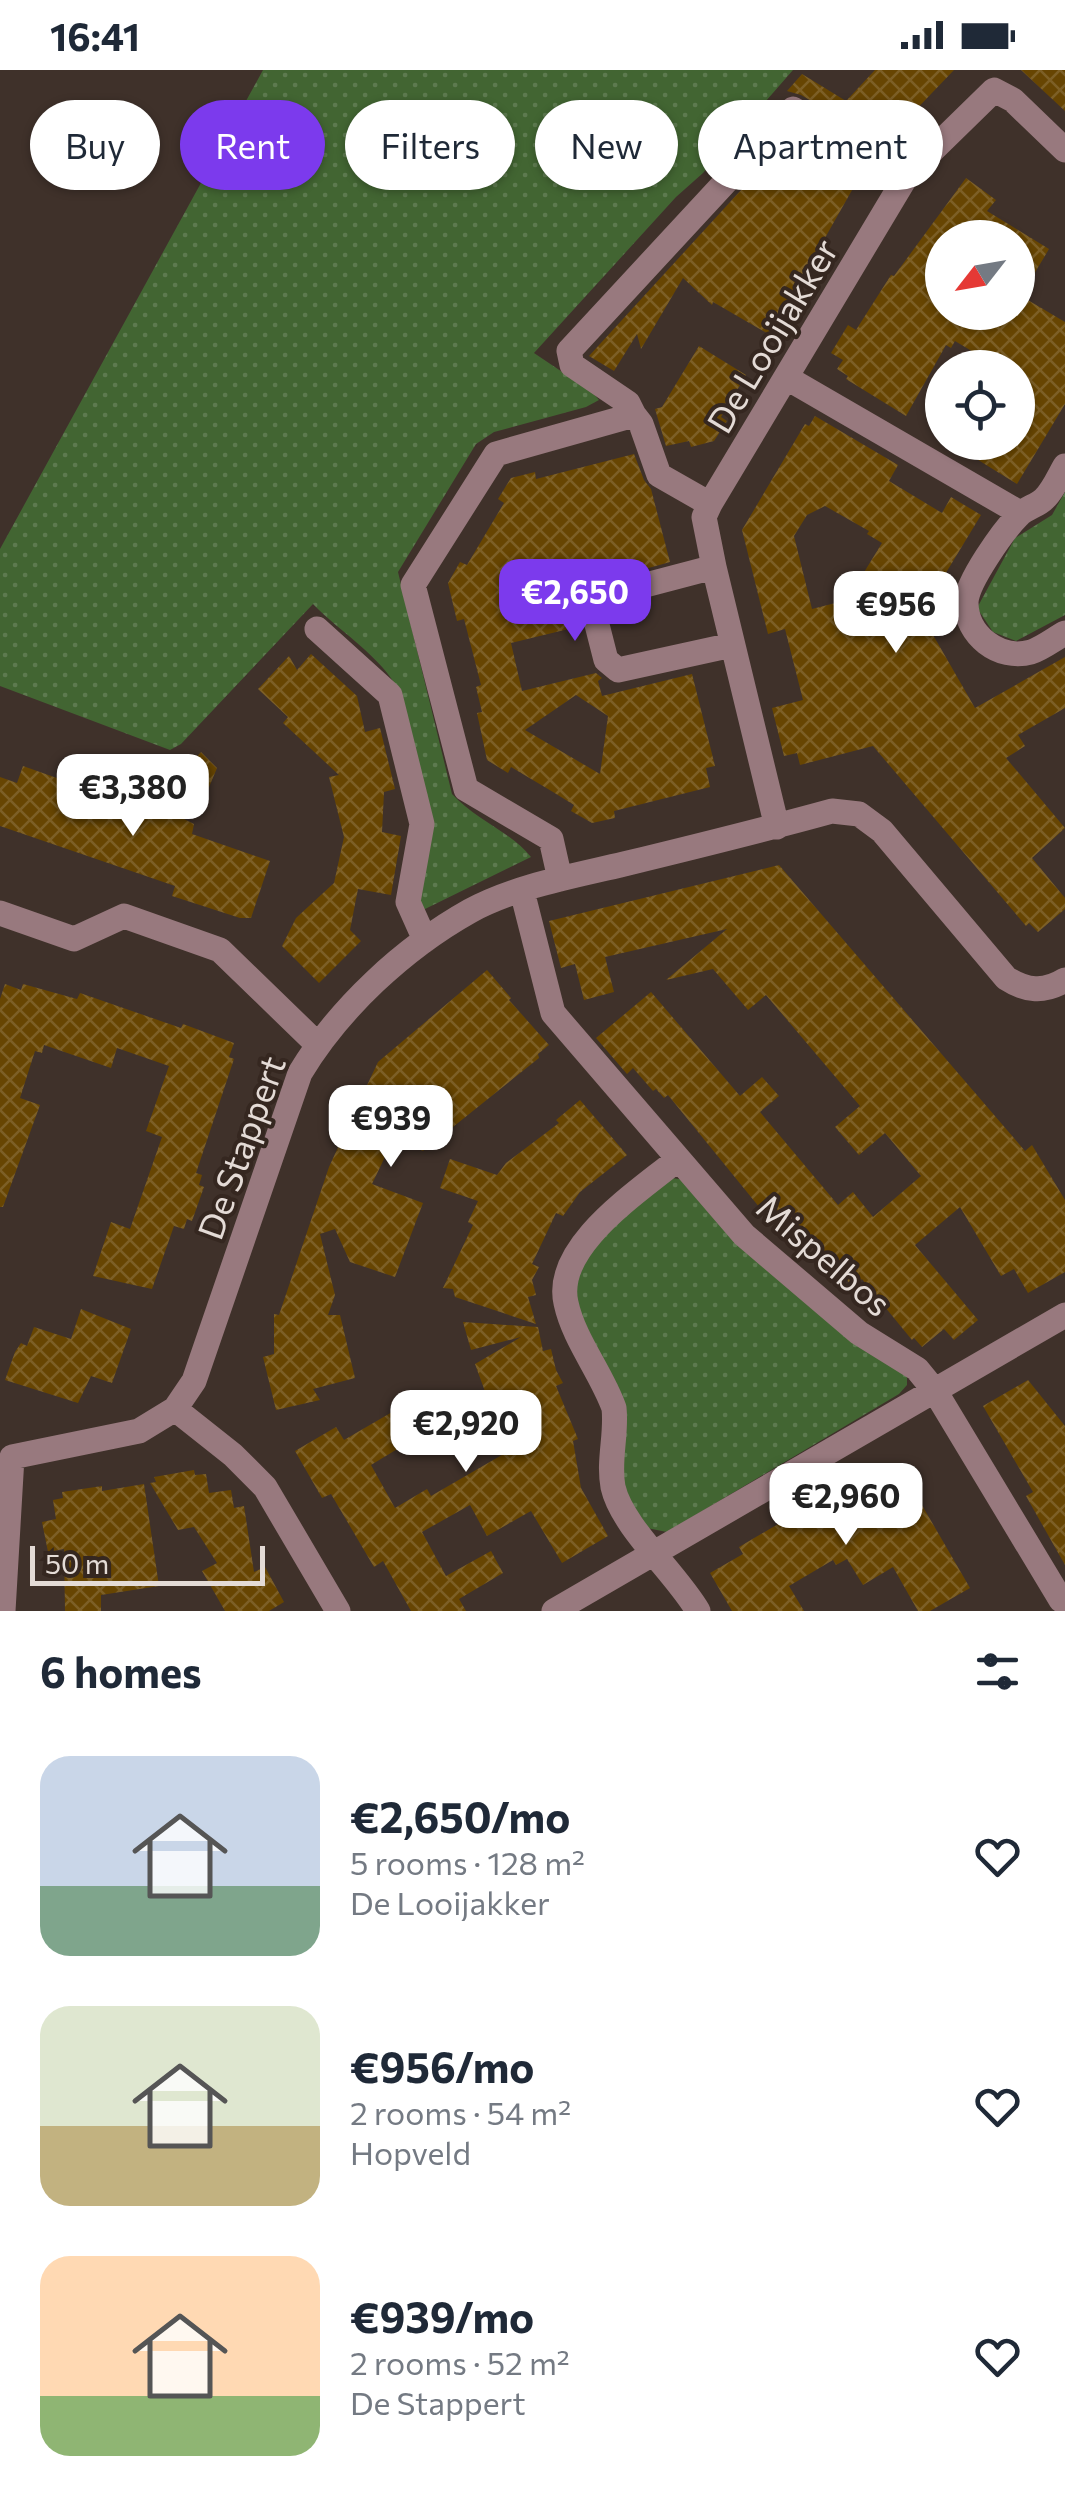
<!DOCTYPE html>
<html lang="en">
<head>
<meta charset="utf-8">
<style>
  body { margin:0; font-family:Commissioner,sans-serif; background:#f6f6f7; color:#1f2937; height:100vh; display:flex; flex-direction:column; font-size:38px; white-space:nowrap }
  * { box-sizing:border-box; margin:0 }
  p { font-size:32px; color:#747a83 }
  .icon { flex:none; width:55px; height:55px; fill:none; stroke:currentColor; stroke-width:2; stroke-linecap:round; stroke-linejoin:round }
  .map { position:relative; height:1541px; overflow:hidden }
  .panel { display:flex; flex-direction:column; background:#fff; flex:1 }
  .panel>* { flex:none }
  .hud { position:absolute; left:30px; top:30px; width:1005px; height:90px; display:flex; gap:20px }
  .needle { width:65px; rotate:239deg }
  .buttons { position:absolute; left:925px; top:150px; display:grid; gap:20px }
  .buttons a { display:grid; place-items:center; width:110px; height:110px; border-radius:50%; background:#fff; box-shadow:0 2px 8px #0004; font-size:50px }
  .scale { position:absolute; left:30px; bottom:25px; width:235px; box-sizing:border-box; padding-left:10px; border:5px solid #e4dbd6; border-top:0; font-size:28px; line-height:35px; white-space:nowrap; color:#e4dbd6; -webkit-text-stroke:8px #352720; paint-order:stroke }
  .price { position:absolute; translate:-50% -85px; padding:0 22px; border-radius:20px; background:#fff; color:#222; font-size:32px; line-height:65px; filter:drop-shadow(0 2px 5px #0008) }
  .price::after { content:''; position:absolute; left:50%; top:60px; width:30px; height:22px; margin-left:-15px; background:inherit; clip-path:polygon(0 0,100% 0,50% 100%) }
  .price.current { background:#7c3aed; color:#fff }
  ul { padding:0; list-style:none }
  li { display:flex; align-items:center; gap:30px; height:250px; padding:0 40px }
  li span { display:grid; place-items:center; flex:none; width:280px; height:200px; border-radius:30px; color:#555 }
  li>.icon { margin-inline-start:auto }
  span .icon { width:120px; height:120px; fill:#fffc; stroke-width:1 }
  li b { font-size:42px }
  h2 { display:flex; justify-content:space-between; align-items:center; height:120px; padding:0 40px; font-size:42px }
  .pill { padding:0 35px; border-radius:45px; background:#fff; box-shadow:0 2px 8px #0004; font-size:35px; line-height:90px }
  .pill.current { background:#7c3aed; color:#fff }
  .status { display:flex; justify-content:space-between; align-items:center; height:70px; padding:0 50px; background:#fff; direction:ltr }
  .status svg { height:28px; fill:currentColor }
  .map>svg:first-child { display:block }
  .grass { fill:url(#grass-dots) }
  .building { fill:url(#building-cross-hatch); fill-rule:evenodd }
  .lines { fill:none; stroke-linecap:round; stroke-linejoin:round }
  .minor { stroke:#98797e; stroke-width:25 }
  .labels { text-anchor:middle; dominant-baseline:central; stroke-width:8; stroke-linejoin:round; paint-order:stroke }
  .street-label { font-size:35px; fill:#e4dbd6; stroke:#352720 }
</style>
</head>
<body>
<div class="status"><b>16:41</b><svg viewBox="0 0 49 12"><path d="M0 12V9h3v3zM5 12V6h3v6zM10 12V3h3v9zM15 12V0h3v12zM26 1h20v11H26zM47 4h2v5h-2z"/></svg></div>
<div class="map">
<svg width="1065" height="1541" viewBox="0 0 1065 1541">
  <defs>
    <pattern id="grass-dots" width="8" height="8" patternUnits="userSpaceOnUse" patternTransform="scale(2.5)"><rect width="8" height="8" fill="#426532"/><path d="M2 2h.1M6 6h.1" fill="none" stroke="#5d7a4f" stroke-width="1.8" stroke-linecap="round"/></pattern>
    <pattern id="building-cross-hatch" width="8" height="8" patternUnits="userSpaceOnUse" patternTransform="scale(2.5)"><rect width="8" height="8" fill="#674502"/><path d="M0 0l8 8M0 8l8-8" fill="none" stroke="#7d5f26"/></pattern>
  </defs>
  <rect width="100%" height="100%" fill="#3f312a"/>
  <path class="grass" d="M263 0H793L703 103 676 127 534 283 592 322 599 330 586 337 494 362 476 374 398 502 452 724C476 750 511 762 531 787L425 839 418 836 428 740 399 621C382 587 340 562 313 534L181 674 170 680 0 616V479Z
    M1065 422V545L1016 571 993 562 977 538 1015 468 1052 445Z
    M672 1108 685 1110 907 1305V1315L899 1324 667 1462 647 1458 621 1416 574 1223C589 1161 625 1145 672 1108Z"/>
  <path class="building" d="M875 0H954L884 73 801 25 787 21 802 4 846 31Z
    M1021 0H1065V41Z
    M796 60 864 99 770 265 713 232 712 235 683 208 641 279 637 264 614 301 589 286Z
    M966 108 996 130 987 141 1049 179 1021 226 1065 252V334L1017 414 949 372H1018V298H1000L955 271 951 278 946 275 906 346 846 309 848 306 837 299 843 290 831 283 848 255 856 260 891 205 894 206ZM942 168H1018V242H942Z
    M699 276 746 305 721 347 727 351 714 371 691 377 689 371 666 376 655 339 662 337Z
    M815 346 898 395 889 411 942 443 951 427 981 445 921 544 975 638 1065 587V638L1018 665 1025 676 1006 688 1065 758 1032 788 1065 828V839L1038 862 1029 853 1026 856 873 676 800 695 797 683 784 686 772 638 803 630 785 559 768 564 742 460 805 354 809 356ZM825 436 869 461 867 464 882 473 847 530 812 539 794 466 807 445Z
    M634 384 644 410 651 419 670 492 574 519 581 556 511 573 522 621 596 603 602 608 598 611 602 626 692 604 715 696 706 698 710 717 614 741 615 748 592 753 571 741 574 735 553 722 511 697 508 703 487 690 477 643 482 642 476 617 481 615 464 549 457 551 448 513 460 492 467 495 504 433 498 429 511 408 535 402 536 409ZM576 625 608 646 600 704 525 660Z
    M311 584 357 626 365 662 380 658 395 719 384 722 382 762 401 766 391 825 358 819 350 860 361 871 319 913 282 876 296 848 334 813 344 767 329 707 339 705 283 653 288 647 258 619 289 586 297 600Z
    M201 682 217 698 202 734 152 729 162 699 179 706Z
    M23 696 85 718 90 702 194 754 192 764 270 791 251 848H240L172 826 175 816 0 756V707L17 713Z
    M779 795 1025 1081 1032 1075 1065 1130V1202L1028 1223 1014 1199 1001 1206 960 1137 915 1175 978 1250 954 1270 944 1259 922 1277 914 1268 912 1270 862 1209 853 1217 795 1151 783 1161 775 1152 773 1154 668 1025 664 1028 656 1019 653 1021 633 998 627 1004 596 968 651 922 740 1026 762 1007 779 1026 760 1042 838 1135 853 1122 873 1147 921 1106 885 1063 859 1085 835 1057 860 1036 766 925 748 940 713 899 666 910 727 859 605 887 614 922 584 930 575 894 561 898 549 851Z
    M487 900 511 928 509 930 549 975 538 984 539 988 423 1081 394 1068 372 1114 423 1133 395 1207 350 1192 335 1159 320 1164 335 1225 328 1245H340L355 1308 313 1319 320 1330 276 1340 263 1287 274 1284V1244L279 1245 329 1097 352 1047 378 992Z
    M5 914 21 920 23 914 77 929 80 923 181 958 183 954 234 973 229 987 234 989 196 1103 202 1105 199 1115 204 1117 192 1151 187 1149 184 1159 174 1156 152 1219 93 1206 111 1152 130 1159 162 1067 146 1061 169 996 117 978 111 998 44 975 42 983 35 981 20 1028 40 1035 3 1137H0V929Z
    M580 1030 627 1085 580 1122 563 1146 556 1143 532 1194 539 1197 532 1210 536 1225 528 1227 536 1254 455 1227 453 1219 443 1218 473 1155 468 1152 478 1131 440 1118 450 1089 497 1105 506 1093 559 1053 556 1050Z
    M81 1239 131 1259 112 1313 91 1306 78 1333 5 1310 15 1282 21 1273 27 1276 34 1257 71 1269Z
    M463 1252 538 1257 543 1281 551 1279 556 1300 563 1313 556 1316 578 1369 573 1371 581 1418 608 1466 562 1493 531 1441 487 1466 470 1435 422 1462 446 1506 491 1481 503 1503 459 1529 466 1541H411L383 1491 374 1497 331 1424 322 1428 295 1381 336 1357 344 1370 430 1320 444 1353 398 1366 404 1375 371 1395 395 1438 427 1419 431 1426 507 1382 475 1294 521 1267 471 1280Z
    M1028 1310 1065 1356V1495L1026 1426 1033 1422 983 1336Z
    M874 1398 882 1411 901 1399 970 1518 930 1541H918L893 1497 863 1515 847 1489 836 1495 833 1490 789 1516 804 1541H732L710 1503 743 1484 739 1477Z
    M194 1400 195 1405 206 1404 209 1423 231 1420 234 1438 244 1436 254 1502 265 1497 284 1532 269 1541H225L202 1501 217 1493 194 1457 178 1460 150 1413 156 1412 154 1407Z
    M144 1414 159 1516 101 1525V1541H65L64 1479 48 1482 42 1452 56 1449 53 1430 63 1428 62 1422 102 1416V1421Z"/>
  <g class="lines">
    <path class="minor" d="M787 308 1020 443
      M634 345 628 333 572 295 569 281 793 39 907 105
      M1065 396C1059 406 1053 421 1044 429 1037 436 1025 438 1018 446 1003 461 967 512 966 532 966 565 999 591 1031 582 1043 578 1054 569 1065 563
      M714 497 600 527 593 539 606 590 618 600 732 575
      M317 559 390 625 422 754 408 832 425 870
      M777 757 714 497 704 447 710 434 907 105 994 20 1013 30 1065 80
      M560 809 551 769 466 719 413 515 496 384 634 345 641 354 659 405 710 434
      M522 821 553 943 744 1165 859 1263 917 1299 935 1321 1061 1530
      M0 843 74 869 124 846 220 880 317 974
      M678 1089C640 1121 553 1176 566 1233 574 1270 601 1302 614 1338 617 1365 608 1390 613 1417 622 1457 676 1503 698 1541
      M175 1339 233 1385 265 1417 338 1541
      M3 1541 12 1387 139 1361 175 1339 194 1311 300 1003C339 938 404 878 470 841 516 816 574 806 624 794 694 777 763 760 832 741L859 744 882 761 1006 908C1026 921 1044 923 1065 910
      M554 1541 1065 1245"/>
  </g>
  <g class="labels">
    <g class="street-label">
      <text transform="translate(771 265) rotate(-59)">De Looijakker</text>
      <text transform="translate(240 1077) rotate(-70)">De Stappert</text>
      <text transform="translate(825 1184) rotate(41)">Mispelbos</text>
    </g>
  </g>
</svg>
<div class="buttons">
<a><svg class="needle" viewBox="-14 -14 28 28"><path d="M0-13l5 13h-10z" fill="#e53935"/><path d="M0 13l5-13h-10z" fill="#747a83"/></svg></a>
<a><svg class="icon" aria-label="locate" viewBox="0 0 24 24"><circle cx="12" cy="12" r="6"/><path d="M12 2v4M12 18v4M2 12h4M18 12h4"/></svg></a>
</div>
<div class="scale">50 m</div>
<b class="price current" style="left:575px;top:574px">€2,650</b>
<b class="price" style="left:896px;top:586px">€956</b>
<b class="price" style="left:133px;top:769px">€3,380</b>
<b class="price" style="left:391px;top:1100px">€939</b>
<b class="price" style="left:466px;top:1405px">€2,920</b>
<b class="price" style="left:846px;top:1478px">€2,960</b>
<div class="hud">
<a class="pill">Buy</a>
<a class="pill current">Rent</a>
<a class="pill">Filters</a>
<a class="pill">New</a>
<a class="pill">Apartment</a>
</div>
</div>
<section class="panel">
<h2>6 homes<svg class="icon" aria-label="filters" viewBox="0 0 24 24"><path d="M4 7h16M4 17h16"/><circle cx="9" cy="7" r="2"/><circle cx="15" cy="17" r="2"/></svg></h2>
<ul>
<li><span style="background:linear-gradient(#c9d6e8 65%,#7fa58c 0)"><svg class="icon" aria-label="home" viewBox="0 0 24 24"><path d="M3 11l9-7 9 7M6 9v11h12V9"/></svg></span><div><b>€2,650/mo</b><p>5 rooms · 128 m²</p><p>De Looijakker</p></div><svg class="icon" aria-label="heart" viewBox="0 0 24 24"><path d="M12 20l-8-8c-3-5 5-10 8-4 3-6 11-1 8 4z"/></svg></li>
<li><span style="background:linear-gradient(#dfe7d0 60%,#c2b280 0)"><svg class="icon" aria-label="home" viewBox="0 0 24 24"><path d="M3 11l9-7 9 7M6 9v11h12V9"/></svg></span><div><b>€956/mo</b><p>2 rooms · 54 m²</p><p>Hopveld</p></div><svg class="icon" aria-label="heart" viewBox="0 0 24 24"><path d="M12 20l-8-8c-3-5 5-10 8-4 3-6 11-1 8 4z"/></svg></li>
<li><span style="background:linear-gradient(#ffd9b3 70%,#8fb573 0)"><svg class="icon" aria-label="home" viewBox="0 0 24 24"><path d="M3 11l9-7 9 7M6 9v11h12V9"/></svg></span><div><b>€939/mo</b><p>2 rooms · 52 m²</p><p>De Stappert</p></div><svg class="icon" aria-label="heart" viewBox="0 0 24 24"><path d="M12 20l-8-8c-3-5 5-10 8-4 3-6 11-1 8 4z"/></svg></li>
</ul>
</section>
</body>
</html>
